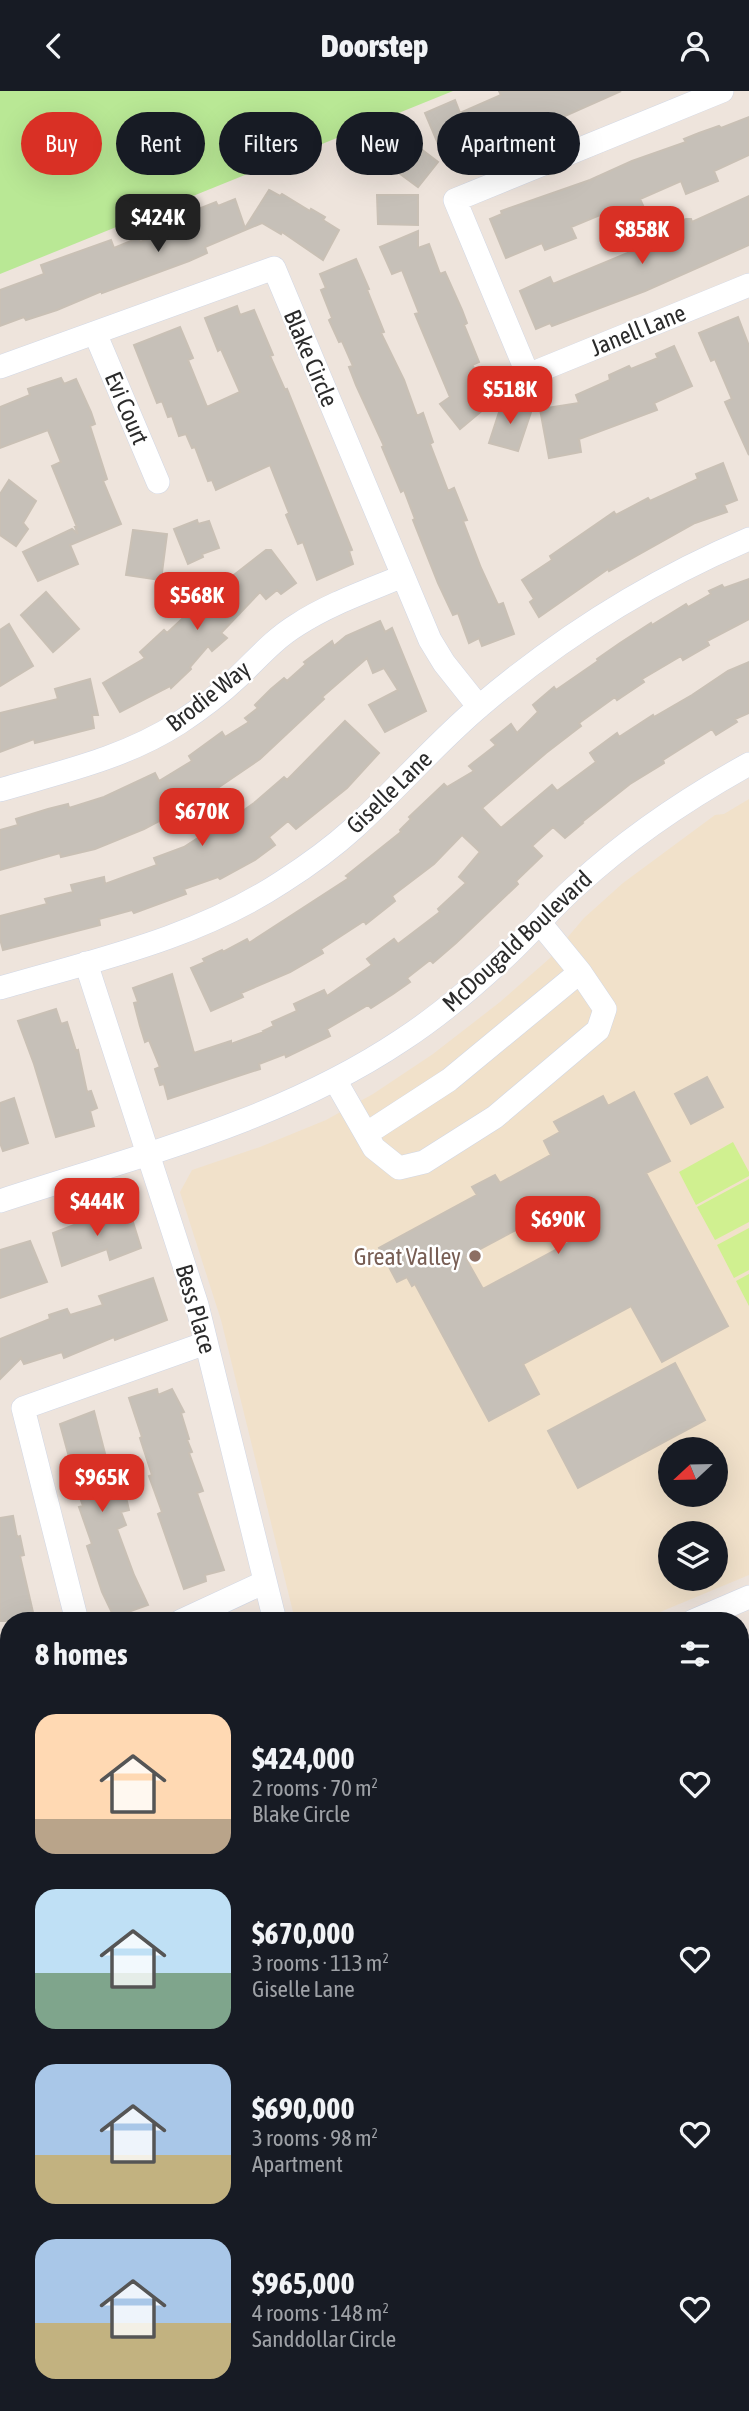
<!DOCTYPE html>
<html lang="en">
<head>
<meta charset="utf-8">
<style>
  body { margin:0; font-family:"Asap Condensed",sans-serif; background:#242831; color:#f1f3f6; height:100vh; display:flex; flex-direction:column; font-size:26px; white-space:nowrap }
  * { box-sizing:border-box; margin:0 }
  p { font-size:23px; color:#9ea1a6 }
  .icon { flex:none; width:38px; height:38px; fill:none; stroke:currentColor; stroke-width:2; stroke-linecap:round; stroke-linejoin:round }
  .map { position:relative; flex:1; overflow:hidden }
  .details { position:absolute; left:0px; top:1521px; width:749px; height:800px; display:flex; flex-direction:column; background:#171b24; border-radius:28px 28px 0 0; box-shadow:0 7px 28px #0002 }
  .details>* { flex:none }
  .hud { position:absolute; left:21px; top:21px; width:707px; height:63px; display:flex; gap:14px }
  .needle { width:46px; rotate:248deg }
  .buttons { position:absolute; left:658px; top:1346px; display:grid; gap:14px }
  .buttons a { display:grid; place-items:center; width:70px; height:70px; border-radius:50%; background:#171b24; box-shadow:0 7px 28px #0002; font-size:35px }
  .price { position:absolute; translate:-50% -60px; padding:0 16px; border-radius:14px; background:#d93025; color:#fff; font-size:23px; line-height:46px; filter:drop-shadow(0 2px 4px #0008) }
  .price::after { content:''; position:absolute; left:50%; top:42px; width:21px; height:16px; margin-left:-10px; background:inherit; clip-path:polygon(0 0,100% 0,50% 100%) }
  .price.on { background:#222; color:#fff }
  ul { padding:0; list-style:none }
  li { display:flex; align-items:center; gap:21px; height:175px; padding:0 35px }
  li span { display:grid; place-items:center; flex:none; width:196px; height:140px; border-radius:21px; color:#555 }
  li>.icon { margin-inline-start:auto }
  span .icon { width:84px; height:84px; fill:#fffc; stroke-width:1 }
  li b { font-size:30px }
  h2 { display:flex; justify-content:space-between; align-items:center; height:84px; padding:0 35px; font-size:30px }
  .chip { padding:0 24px; border-radius:32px; background:#171b24; box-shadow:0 7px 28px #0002; font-size:24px; line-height:63px }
  .chip.on { background:#d93025; color:#fff }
  header { display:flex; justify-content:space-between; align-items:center; height:91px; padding:0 35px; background:#171b24; font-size:32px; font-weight:800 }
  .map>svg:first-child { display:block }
  .education { fill:#f1e1ca; fill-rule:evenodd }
  .green { fill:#b9e895 }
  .pitch { fill:#d0f090 }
  .building { fill:#c6c0b8; stroke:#c9c0b5; stroke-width:2; fill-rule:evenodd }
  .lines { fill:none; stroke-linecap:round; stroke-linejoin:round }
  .minor-casing { stroke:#d1d7e5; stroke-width:24 }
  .minor { stroke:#fff; stroke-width:23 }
  .education-dot { fill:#8d6e63; stroke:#fff; stroke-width:2.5 }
  .labels { text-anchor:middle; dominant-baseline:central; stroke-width:5; stroke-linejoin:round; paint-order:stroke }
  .street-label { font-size:24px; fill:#2b2b2b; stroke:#fff }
  .education-label { font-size:24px; fill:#785e54; stroke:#fff; text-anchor:end }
</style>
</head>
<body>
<header><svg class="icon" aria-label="back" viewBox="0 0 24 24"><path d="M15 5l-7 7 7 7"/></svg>Doorstep<svg class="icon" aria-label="person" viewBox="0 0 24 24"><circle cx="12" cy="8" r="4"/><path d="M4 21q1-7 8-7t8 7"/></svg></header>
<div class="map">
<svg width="749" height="2320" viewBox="0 0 749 2320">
  <rect width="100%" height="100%" fill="#eee4dc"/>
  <path class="education" d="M749 708V1484L641 1529H295L221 1229 180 1101 192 1079 260 1056 326 1029 373 1003 433 963 500 911 550 867 584 827 623 792 715 724 724 723ZM670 1358H716V1404H670ZM670 1442H716V1488H670Z"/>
  <path class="green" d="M0 0H453L0 183Z"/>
  <path class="pitch" d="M733 1051 749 1081V1085L696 1114 679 1081Z
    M749 1088V1131L715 1149 697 1116Z
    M749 1137V1179L734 1187 717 1154Z
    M749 1183V1215L736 1190Z"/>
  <path class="building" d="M499 0H621L518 46 516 41 482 56 481 51 444 67 425 22 455 9 460 22 501 4Z
    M749 26V64L714 80 718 90 686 103 681 90 640 108 645 119 616 130 612 119 571 136 576 147 545 159 542 152 506 167 490 128 502 123 501 120 590 89 632 70 686 51 684 48 699 42 719 35 721 37Z
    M400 42 438 71 418 96 380 68Z
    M269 99 280 105 282 103 310 120 311 118 325 126 323 129 339 139 323 169 282 141 281 143 262 132 205 156 207 162 189 170 102 202V200L57 219 26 229 24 226 0 235V199L44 183 41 174 111 149 114 157 138 147 140 151 163 142 160 133 216 111 218 115 235 108 245 137Z
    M377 104H418V134L378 133Z
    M749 105V154L645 200 552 235 550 232 536 238 520 200 550 186 553 193 630 161 628 156 661 142 660 139 686 128H691L692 131Z
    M418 140V157L429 153 440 183 445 181 462 219 467 232 464 234 479 271 472 274 497 307 460 338 440 313 450 306 415 223 419 222 402 179 392 183 380 156Z
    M356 168 369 198 367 199 384 241 381 242 404 289 417 325 423 322 433 351 430 353 448 400 454 397 467 429 463 430 481 477 498 514 503 512 514 543 482 555 479 547 469 552 458 522 453 524 438 492 413 429 415 428 404 399 401 401 382 356 384 355 356 294 349 276 353 275 342 250 339 251 329 229 332 227 321 199 326 197 320 183Z
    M237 215 240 224 254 219 273 264 270 265 285 299 287 298 352 459 349 460 353 473 317 489 303 451 298 453 286 424 289 422 270 374 216 399 212 389 208 390 195 356 192 357 186 343 179 345 172 325 168 326 162 310 157 312 134 254 180 236 193 267 188 269 207 316 240 301 221 258 218 260 205 227Z
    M738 226 749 255V364L725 311 732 308 715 268 711 270 699 242Z
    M674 255 692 295 654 312 657 319 579 348 581 361 549 367 540 318 579 312 576 304 610 289 609 284 629 275 631 278 658 267 656 263Z
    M61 287 64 293 76 288 91 321 95 333 90 335 107 388 103 390 121 433 70 454 78 473 38 490 23 461 72 438 78 443 75 436H77L52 375 61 371 48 339 0 357V316L30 304 28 298Z
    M503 309 531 321 518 360 489 352Z
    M723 372 737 409 724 414 727 421 695 432 609 480 608 478 539 526 530 511 534 508 522 489 552 469 550 465 614 421 616 424 648 407 650 410 698 388 696 383Z
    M9 389 36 410 23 432 28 438 16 455 0 444V403Z
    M197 429 198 433 209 430 219 457 202 463 203 466 188 473 174 438Z
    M133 439 167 443 161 489 126 484Z
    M266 459H271L296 492 281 503 277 499 266 508 260 501 221 542 227 547 212 560 208 555 190 576 191 578 171 597 170 595 120 621 103 592 145 567 140 561 164 539 167 542 196 515 198 517 218 492 221 494Z
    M749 488V528L707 550 709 554 683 569 681 565 642 588 644 591 617 609 615 606 579 632 581 635 546 662 482 717 501 737 552 694 557 700 596 671 590 662 617 642 619 646 653 624 654 626 692 604 728 580 749 571V622L735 628 737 631 716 644 712 638 663 669 664 672 630 693 582 731 583 732 565 747 553 736 532 755 542 765 516 790 518 793 456 852 433 872 430 869 407 887 410 891 393 903 371 917 368 914 327 938 330 945 286 966 285 963 259 973 260 978 168 1008 164 993 160 994 155 978 160 976 149 949 145 951 140 935 134 912 138 911 133 897 172 883 194 962 231 950V953L264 941 263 940 274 935 272 931 297 920 294 913 324 899 327 905 372 874 367 868 394 848 398 853 440 821 438 818 466 792 459 786 480 761 462 744 434 773 392 805 395 810 366 833 364 830 321 858 323 862 290 881 241 902 243 906 211 920 191 877 205 871 203 868 222 859 223 861 247 848 249 852 349 787 346 785 401 741 400 739 411 728 409 726 444 693 447 696 474 680 469 675 496 654 491 649 511 633 517 642 538 621 533 614 554 596 556 599 598 570 597 568 620 552 651 532 652 534 686 513 688 516 711 503 709 500 722 494 724 497Z
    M46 501 79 538 53 561 21 524Z
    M380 530 385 541 392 537 426 620 385 641 369 614 398 599 384 577 373 582 367 567 322 606 324 608 260 668 203 707 144 738 95 758 61 766 60 762 0 779V739L18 734 16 728 48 718 68 713 69 717 104 706 155 682 159 690 192 670 189 665 222 641 225 646 249 631 245 627 258 617 255 614 271 598 284 587 287 590 306 573 304 571 332 550 334 555 346 545Z
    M9 533 33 575 0 595V539Z
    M90 588 98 624H92L94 637 35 652 34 648 0 661V622L58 608 55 598Z
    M345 630 379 662 347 697 296 738 288 730 269 746 275 754 255 769 220 788 218 786 184 798 186 803 134 822 132 819 99 828 100 834 3 859 0 848V825L47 813 45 808 73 801 71 794 104 786 105 793 157 774 154 767 184 756 218 734 220 736 254 712 284 686 287 689Z
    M56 918 61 933 67 931 76 960 78 959 87 1001 91 1000 97 1017 90 1020 94 1035 56 1046 34 973 18 930Z
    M707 986 723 1016 691 1033 675 1003Z
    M634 1001 670 1070 646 1082 728 1235 662 1271 631 1215 523 1273 539 1303 489 1330 415 1193 412 1195 407 1186 397 1191 379 1157 477 1104 472 1096 495 1084 500 1092 551 1064 544 1050 560 1041 554 1031 603 1005 608 1015ZM574 1108 591 1140 483 1198 465 1166Z
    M14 1007 28 1052 3 1060 0 1052V1012Z
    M120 1118 124 1131 132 1128 141 1157 110 1169 107 1158 62 1175 53 1142 110 1120 111 1122Z
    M30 1150 47 1191 0 1207V1159Z
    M153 1187 167 1229 115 1249 114 1246 64 1267 62 1261 24 1273 21 1267 0 1288V1248L50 1228 49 1224 67 1218 70 1224 103 1214 99 1205Z
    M675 1272 705 1329 578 1397 548 1340Z
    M157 1298 158 1304 172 1298 184 1321 181 1322 189 1348 187 1349 192 1361 189 1362 203 1400 197 1402 224 1479 205 1484 206 1490 184 1498 158 1423 162 1421 149 1385 152 1384 140 1347 142 1346 129 1307Z
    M94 1320 116 1405 125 1402 129 1419 121 1421 126 1434 117 1438 134 1484 148 1514 114 1526 102 1501 87 1455 92 1453 79 1416 83 1415 70 1378 72 1377 60 1333Z
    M13 1425 17 1446 20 1445 24 1464 20 1465 35 1530H0V1427Z"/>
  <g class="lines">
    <g class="minor-casing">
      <path id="minor" d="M722 0 455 109 528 284 749 194
        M95 242 158 391
        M0 276 274 177 430 549 444 572 479 616
        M0 699C61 681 125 667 179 632 199 619 219 604 237 587 257 568 274 548 297 534 329 513 367 500 403 485
        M86 872 197 1214 275 1530
        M0 897C96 869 197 847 282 791 307 775 332 757 354 737 397 698 435 653 480 615 560 547 652 489 749 448
        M335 989 374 1057 399 1077 424 1071 495 1026 598 939 605 918 580 881 540 832
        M366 1043 449 989 580 881
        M0 1110C137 1065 281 1030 402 949 439 925 473 896 505 866 530 843 551 817 576 795 629 746 686 708 749 673
        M77 1530 23 1317 206 1252
        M181 1530 265 1491
        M693 1530 749 1506
        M740 1647 749 1667
        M0 1840 9 1835
        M0 1876 9 1892
        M740 1989 749 1984
        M740 2221 749 2214
        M0 2269 9 2263
        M740 2309 749 2320
        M68 2312 74 2320
        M316 2312 323 2320
        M404 2320 415 2312"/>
    </g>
    <use href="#minor" class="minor"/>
  </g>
  <circle class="education-dot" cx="475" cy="1165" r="7"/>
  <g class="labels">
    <g class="street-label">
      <text transform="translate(638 239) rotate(-22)">Janell Lane</text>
      <text transform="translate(311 267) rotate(67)">Blake Circle</text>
      <text transform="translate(127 317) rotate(67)">Evi Court</text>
      <text transform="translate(208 605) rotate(-38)">Brodie Way</text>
      <text transform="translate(389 701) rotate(-44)">Giselle Lane</text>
      <text transform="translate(517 850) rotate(-43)">McDougald Boulevard</text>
      <text transform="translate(196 1218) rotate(74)">Bess Place</text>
    </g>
    <g class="education-label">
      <text x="461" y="1165">Great Valley</text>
    </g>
  </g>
</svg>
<div class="buttons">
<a><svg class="needle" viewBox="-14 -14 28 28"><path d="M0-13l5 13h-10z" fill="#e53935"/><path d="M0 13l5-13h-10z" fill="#9ea1a6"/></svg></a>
<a><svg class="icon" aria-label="layers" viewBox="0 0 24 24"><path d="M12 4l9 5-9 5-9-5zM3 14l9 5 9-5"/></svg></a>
</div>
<b class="price on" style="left:158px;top:163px">$424K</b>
<b class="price" style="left:642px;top:175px">$858K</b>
<b class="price" style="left:510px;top:335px">$518K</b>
<b class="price" style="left:197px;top:541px">$568K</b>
<b class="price" style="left:202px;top:757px">$670K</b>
<b class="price" style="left:97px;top:1147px">$444K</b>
<b class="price" style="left:558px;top:1165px">$690K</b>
<b class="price" style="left:102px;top:1423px">$965K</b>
<div class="hud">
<a class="chip on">Buy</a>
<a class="chip">Rent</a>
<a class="chip">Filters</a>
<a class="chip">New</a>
<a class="chip">Apartment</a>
</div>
<section class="details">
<h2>8 homes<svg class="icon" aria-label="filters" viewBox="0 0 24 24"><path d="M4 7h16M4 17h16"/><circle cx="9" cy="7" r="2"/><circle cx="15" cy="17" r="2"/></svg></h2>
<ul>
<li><span style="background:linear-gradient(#ffd9b3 75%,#b9a48a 0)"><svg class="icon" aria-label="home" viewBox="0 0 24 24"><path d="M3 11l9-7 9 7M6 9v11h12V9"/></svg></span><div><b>$424,000</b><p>2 rooms · 70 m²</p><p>Blake Circle</p></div><svg class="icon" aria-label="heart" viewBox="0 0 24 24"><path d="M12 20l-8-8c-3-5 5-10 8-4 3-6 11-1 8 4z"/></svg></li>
<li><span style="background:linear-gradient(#bfe0f5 60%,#7fa58c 0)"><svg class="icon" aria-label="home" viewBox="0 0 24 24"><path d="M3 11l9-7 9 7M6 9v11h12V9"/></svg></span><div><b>$670,000</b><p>3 rooms · 113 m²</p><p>Giselle Lane</p></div><svg class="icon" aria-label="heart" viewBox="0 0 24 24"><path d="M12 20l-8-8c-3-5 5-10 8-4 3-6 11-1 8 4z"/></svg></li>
<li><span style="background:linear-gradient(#a9c7e8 65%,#c2b280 0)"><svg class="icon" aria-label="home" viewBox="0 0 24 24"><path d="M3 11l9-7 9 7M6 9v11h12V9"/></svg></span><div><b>$690,000</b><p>3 rooms · 98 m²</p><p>Apartment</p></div><svg class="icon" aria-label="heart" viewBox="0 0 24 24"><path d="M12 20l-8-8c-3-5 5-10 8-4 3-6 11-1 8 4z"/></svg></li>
<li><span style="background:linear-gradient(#a9c7e8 60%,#c2b280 0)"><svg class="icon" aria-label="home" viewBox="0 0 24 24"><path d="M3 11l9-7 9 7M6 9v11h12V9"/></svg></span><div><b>$965,000</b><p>4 rooms · 148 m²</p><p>Sanddollar Circle</p></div><svg class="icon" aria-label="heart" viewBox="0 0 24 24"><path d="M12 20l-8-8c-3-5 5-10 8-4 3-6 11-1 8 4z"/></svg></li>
</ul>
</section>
</div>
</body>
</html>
